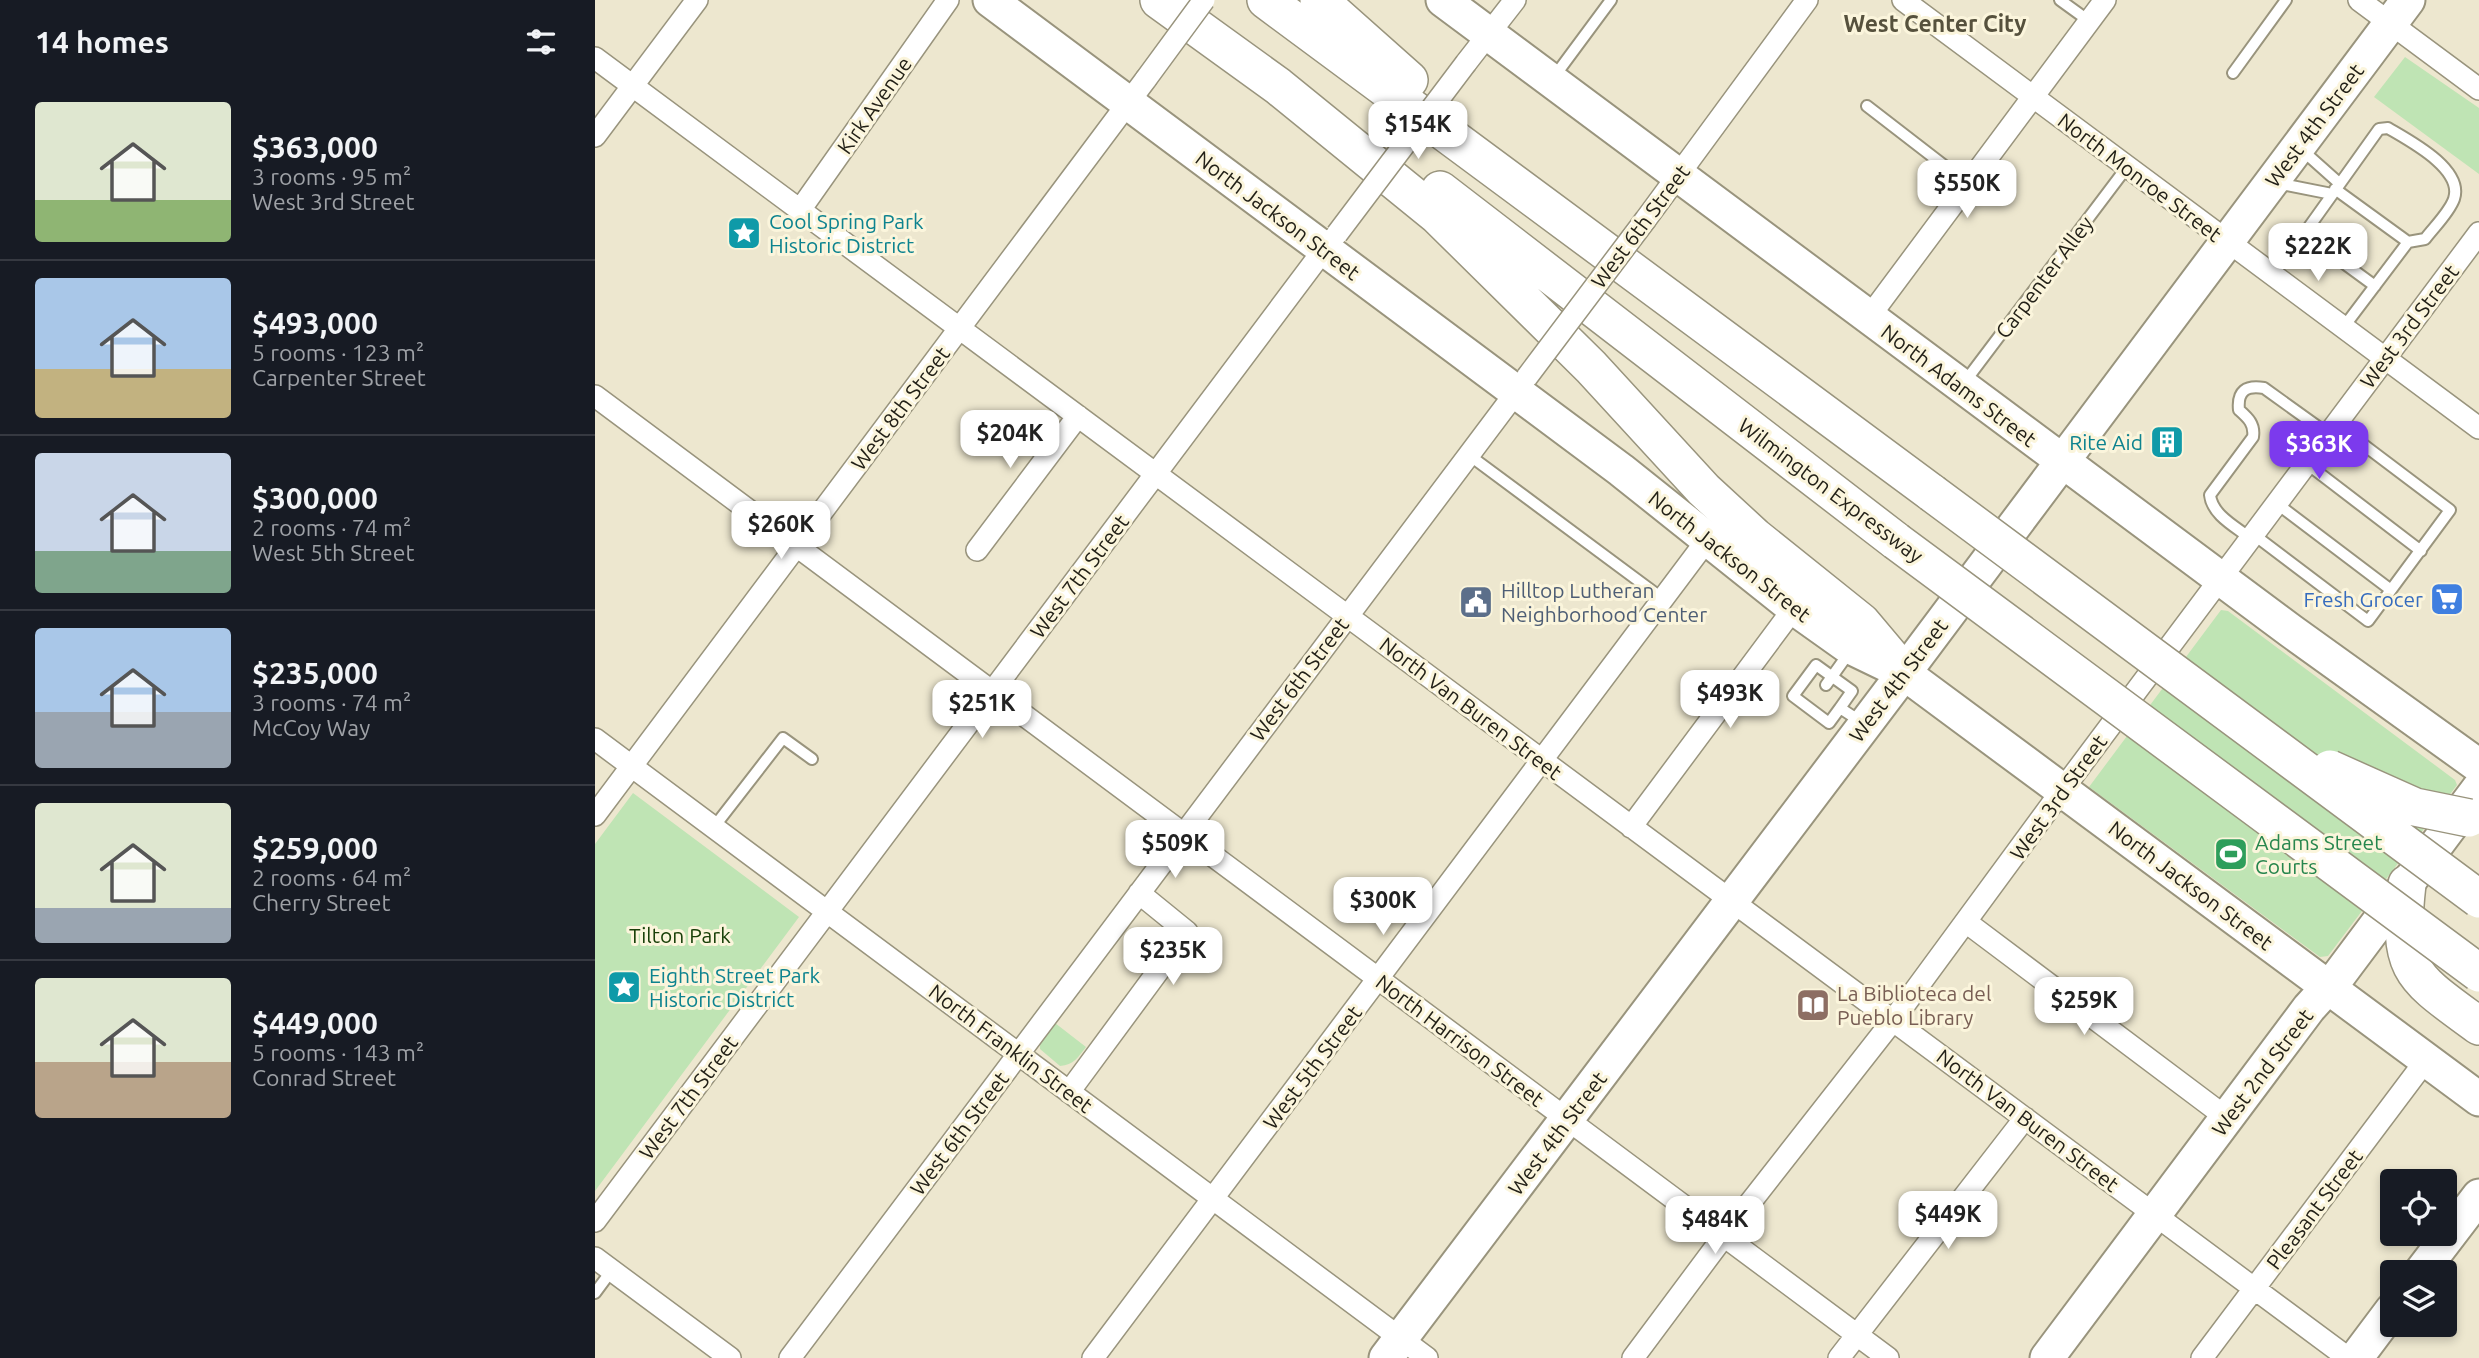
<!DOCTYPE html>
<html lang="en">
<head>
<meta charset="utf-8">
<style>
  body { margin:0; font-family:Ubuntu,sans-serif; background:#20242c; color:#f1f3f6; height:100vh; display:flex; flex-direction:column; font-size:26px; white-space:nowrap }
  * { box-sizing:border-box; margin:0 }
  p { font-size:23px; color:#9ea1a6 }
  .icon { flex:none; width:38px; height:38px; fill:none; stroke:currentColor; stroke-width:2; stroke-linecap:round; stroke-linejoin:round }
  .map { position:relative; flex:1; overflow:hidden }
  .details { display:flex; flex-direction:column; background:#171b24; width:595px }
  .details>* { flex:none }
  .controls { position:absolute; left:1785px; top:1169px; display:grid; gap:14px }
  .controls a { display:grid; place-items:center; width:77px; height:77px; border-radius:7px; background:#171b24; box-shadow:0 4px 10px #0003; font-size:35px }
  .price { position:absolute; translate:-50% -60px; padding:0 16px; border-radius:14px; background:#fff; color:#222; font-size:23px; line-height:46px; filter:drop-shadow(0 2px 4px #0008) }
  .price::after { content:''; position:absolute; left:50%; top:42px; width:21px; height:16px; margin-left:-10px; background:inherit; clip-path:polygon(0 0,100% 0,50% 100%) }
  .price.on { background:#7c3aed; color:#fff }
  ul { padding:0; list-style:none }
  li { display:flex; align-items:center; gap:21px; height:175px; padding:0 35px }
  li+li { border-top:2px solid #363941 }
  li span { display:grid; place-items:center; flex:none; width:196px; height:140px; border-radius:7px; color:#555 }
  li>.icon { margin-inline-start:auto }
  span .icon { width:84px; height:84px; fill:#fffc; stroke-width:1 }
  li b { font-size:30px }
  h2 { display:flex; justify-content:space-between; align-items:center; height:84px; padding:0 35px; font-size:30px }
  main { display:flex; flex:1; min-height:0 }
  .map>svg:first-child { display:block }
  .green { fill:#bfe4b4 }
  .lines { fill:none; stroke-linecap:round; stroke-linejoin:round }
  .lane-casing { stroke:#99947d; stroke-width:14 }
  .street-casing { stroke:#99947d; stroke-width:24 }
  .primary-casing { stroke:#99947d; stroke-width:37 }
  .highway-casing { stroke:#99947d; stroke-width:40 }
  .lane { stroke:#fff; stroke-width:10 }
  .street { stroke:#fff; stroke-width:21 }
  .primary { stroke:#fff; stroke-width:33 }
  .highway { stroke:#fff; stroke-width:37 }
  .street-bridge-casing { stroke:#99947d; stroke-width:24; stroke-linecap:butt }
  .highway-bridge-casing { stroke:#99947d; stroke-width:40; stroke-linecap:butt }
  .street-bridge { stroke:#fff; stroke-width:21 }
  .highway-bridge { stroke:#fff; stroke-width:37 }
  .labels { text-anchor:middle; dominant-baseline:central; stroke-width:6; stroke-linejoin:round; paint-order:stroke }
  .street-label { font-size:21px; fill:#232118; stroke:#fbf5dc }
  .culture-label { font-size:21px; fill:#0d838f; stroke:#fbf5dc; text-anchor:start }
  .service-label { font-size:21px; fill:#4e5e75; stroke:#fbf5dc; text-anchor:start }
  .shop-label { font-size:21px; fill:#366cbe; stroke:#fbf5dc; text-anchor:end }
  .leisure-label { font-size:21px; fill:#27864d; stroke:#fbf5dc; text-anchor:start }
  .park-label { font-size:21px; fill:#194009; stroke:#fbf5dc }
  .education-label { font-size:21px; fill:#785e54; stroke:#fbf5dc; text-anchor:start }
  .neighbourhood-label { font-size:23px; font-weight:bold; fill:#56513d; stroke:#fbf5dc }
</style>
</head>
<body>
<main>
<section class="details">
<h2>14 homes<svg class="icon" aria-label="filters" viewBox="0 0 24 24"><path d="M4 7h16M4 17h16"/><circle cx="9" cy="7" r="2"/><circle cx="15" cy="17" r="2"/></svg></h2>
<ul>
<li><span style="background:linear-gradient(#dfe7d0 70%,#8fb573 0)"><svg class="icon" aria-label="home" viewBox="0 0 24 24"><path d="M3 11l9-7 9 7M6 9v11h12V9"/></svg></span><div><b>$363,000</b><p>3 rooms · 95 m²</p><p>West 3rd Street</p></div></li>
<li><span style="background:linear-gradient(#a9c7e8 65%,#c2b280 0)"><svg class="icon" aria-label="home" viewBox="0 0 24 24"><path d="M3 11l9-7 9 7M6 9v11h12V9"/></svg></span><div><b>$493,000</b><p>5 rooms · 123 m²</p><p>Carpenter Street</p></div></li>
<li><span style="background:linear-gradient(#c9d6e8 70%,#7fa58c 0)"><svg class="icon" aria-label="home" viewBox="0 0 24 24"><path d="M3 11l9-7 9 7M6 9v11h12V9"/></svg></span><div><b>$300,000</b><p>2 rooms · 74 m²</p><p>West 5th Street</p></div></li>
<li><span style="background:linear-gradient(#a9c7e8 60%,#9aa5b1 0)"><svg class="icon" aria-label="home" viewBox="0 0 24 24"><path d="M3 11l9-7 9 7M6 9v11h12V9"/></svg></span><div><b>$235,000</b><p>3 rooms · 74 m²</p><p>McCoy Way</p></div></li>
<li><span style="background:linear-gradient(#dfe7d0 75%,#9aa5b1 0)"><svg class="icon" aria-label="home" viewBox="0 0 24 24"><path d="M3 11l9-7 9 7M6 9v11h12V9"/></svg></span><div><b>$259,000</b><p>2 rooms · 64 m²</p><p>Cherry Street</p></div></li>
<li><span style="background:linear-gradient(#dfe7d0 60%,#b9a48a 0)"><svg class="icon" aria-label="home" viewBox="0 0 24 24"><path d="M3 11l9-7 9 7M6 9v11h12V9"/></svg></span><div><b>$449,000</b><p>5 rooms · 143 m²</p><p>Conrad Street</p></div></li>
</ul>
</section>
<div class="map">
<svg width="1884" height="1358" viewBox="0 0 1884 1358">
  <rect width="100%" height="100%" fill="#ede7cf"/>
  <path class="green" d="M1810 57 1884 108V174L1779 97Z
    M1626 610 1633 611 1860 780 1862 785 1733 956 1725 957 1494 787Z
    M38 793 204 917 0 1191V844Z
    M460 1023 491 1047C483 1057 479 1065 465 1066L445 1049V1043Z"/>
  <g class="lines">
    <g class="lane-casing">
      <path id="lane" d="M1465 0 1494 21
        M1638 73 1691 0
        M959 77 1016 0
        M1272 106 1373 184
        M1707 150 1744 183
        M1681 183 1737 194
        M1740 189 1813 242 1748 328
        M1780 286 1709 234 1784 129 1793 128C1815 141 1869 169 1859 199 1854 213 1839 227 1830 239L1813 242
        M1369 383 1532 167
        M874 455 1068 599
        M1711 463 1826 551
        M1681 503 1796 590
        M1658 534 1773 621 1855 510 1741 424
        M1655 538C1641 527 1617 515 1615 495L1658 437C1660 424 1653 418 1644 410 1642 391 1651 385 1669 388L1733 434
        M1231 685 1256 650
        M1245 708 1234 723 1198 696 1221 665 1257 691 1245 708 1268 723
        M119 827 188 738 217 759
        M0 1293 17 1270"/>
    </g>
    <g class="street-casing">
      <path id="street" d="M1308 0 1884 428
        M1764 0 1884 89
        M0 58 1753 1358
        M871 63 920 0
        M0 136 102 0
        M205 210 353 0
        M1051 219 1212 0
        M1274 317 1510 0
        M0 396 1293 1358
        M382 550 483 416
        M0 739 832 1358
        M0 815 551 79
        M1036 827 1199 608
        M1371 922 1632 1118
        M474 1092 592 932 544 893
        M0 1221 736 240
        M0 1258 135 1358
        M195 1358 928 383
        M498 1358 1112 540
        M1038 1358 1129 1236 1299 1019 1468 789 1884 233
        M1244 1358 1430 1118
        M1607 1358 1831 1060"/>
    </g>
    <g class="primary-casing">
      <path id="primary" d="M395 0 1026 470 1199 608 1251 645 1309 673 1884 1099
        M848 0 1696 631 1884 766
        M1826 1272 1884 1196
        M791 1358 1309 673 1813 0
        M1452 1358 1714 1008 1744 975 1884 788
        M1761 1358 1797 1310"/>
    </g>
    <g class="highway-casing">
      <path id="highway" d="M564 0 683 86 843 216 996 367 1109 490 1160 537 1266 622 1309 673
        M671 0 1337 493
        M724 0 814 80
        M845 190 1301 541
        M1812 884C1802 972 1816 976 1884 1026"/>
    </g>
    <use href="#lane" class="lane"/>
    <use href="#street" class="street"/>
    <use href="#primary" class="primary"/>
    <use href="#highway" class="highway"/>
    <g class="street-bridge-casing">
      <path id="street-bridge" d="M551 79 609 0
        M742 234 871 63
        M932 377 1051 219"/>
    </g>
    <g class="highway-bridge-casing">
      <path id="highway-bridge" d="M1337 493 1884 899
        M1301 541 1884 973
        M1735 769 1820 807 1874 818"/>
    </g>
    <use href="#street-bridge" class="street-bridge"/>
    <use href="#highway-bridge" class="highway-bridge"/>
  </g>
  <defs>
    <g id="sight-square" transform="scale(1.75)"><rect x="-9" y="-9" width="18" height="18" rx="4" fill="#0f9aa8" stroke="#fbf5dc"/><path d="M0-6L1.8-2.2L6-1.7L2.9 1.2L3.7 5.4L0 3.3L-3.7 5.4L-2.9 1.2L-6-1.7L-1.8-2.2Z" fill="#fff"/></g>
    <g id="building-square" transform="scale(1.75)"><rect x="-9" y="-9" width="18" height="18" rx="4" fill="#0f9aa8" stroke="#fbf5dc"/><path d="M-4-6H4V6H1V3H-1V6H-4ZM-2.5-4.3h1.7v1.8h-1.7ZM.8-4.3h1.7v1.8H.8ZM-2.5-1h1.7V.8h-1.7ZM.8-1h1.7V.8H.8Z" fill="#fff"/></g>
    <g id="supermarket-square" transform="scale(1.75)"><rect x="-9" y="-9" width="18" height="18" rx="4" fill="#3f7fe0" stroke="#fbf5dc"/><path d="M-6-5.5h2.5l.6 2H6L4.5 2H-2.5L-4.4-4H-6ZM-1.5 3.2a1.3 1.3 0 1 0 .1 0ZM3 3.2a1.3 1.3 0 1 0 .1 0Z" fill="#fff"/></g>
    <g id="civic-square" transform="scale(1.75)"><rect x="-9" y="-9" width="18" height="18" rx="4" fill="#5c6f8a" stroke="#fbf5dc"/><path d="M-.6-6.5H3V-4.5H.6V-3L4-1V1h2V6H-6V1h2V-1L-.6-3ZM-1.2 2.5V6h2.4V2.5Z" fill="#fff"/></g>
    <g id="stadium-square" transform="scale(1.75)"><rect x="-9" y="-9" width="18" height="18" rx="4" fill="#2e9e5b" stroke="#fbf5dc"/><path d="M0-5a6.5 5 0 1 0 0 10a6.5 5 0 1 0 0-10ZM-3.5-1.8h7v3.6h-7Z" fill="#fff"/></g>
    <g id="library-square" transform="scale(1.75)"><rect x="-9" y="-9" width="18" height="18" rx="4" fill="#8d6e63" stroke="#fbf5dc"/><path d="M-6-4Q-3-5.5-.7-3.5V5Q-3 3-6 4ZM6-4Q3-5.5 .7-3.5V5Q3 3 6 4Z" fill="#fff"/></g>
  </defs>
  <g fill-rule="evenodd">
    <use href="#sight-square" x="149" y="233"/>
    <use href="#building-square" x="1572" y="442"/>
    <use href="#supermarket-square" x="1852" y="599"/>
    <use href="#civic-square" x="881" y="602"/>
    <use href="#stadium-square" x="1636" y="854"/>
    <use href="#sight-square" x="29" y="987"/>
    <use href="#library-square" x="1218" y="1005"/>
  </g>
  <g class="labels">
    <g class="street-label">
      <text transform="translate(279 105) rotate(-55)">Kirk Avenue</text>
      <text transform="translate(1719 125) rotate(-53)">West 4th Street</text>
      <text transform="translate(1545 177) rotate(37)">North Monroe Street</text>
      <text transform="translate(683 215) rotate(37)">North Jackson Street</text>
      <text transform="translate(1045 226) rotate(-53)">West 6th Street</text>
      <text transform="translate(1449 277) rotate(-53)">Carpenter Alley</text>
      <text transform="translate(1814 326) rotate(-53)">West 3rd Street</text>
      <text transform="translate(1364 385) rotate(37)">North Adams Street</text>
      <text transform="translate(305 408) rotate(-53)">West 8th Street</text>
      <text transform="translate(1236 490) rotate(37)">Wilmington Expressway</text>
      <text transform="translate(1135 556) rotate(38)">North Jackson Street</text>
      <text transform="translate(484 576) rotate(-53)">West 7th Street</text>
      <text transform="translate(704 679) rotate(-53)">West 6th Street</text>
      <text transform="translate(1303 680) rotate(-53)">West 4th Street</text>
      <text transform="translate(876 708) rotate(37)">North Van Buren Street</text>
      <text transform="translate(1463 797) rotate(-54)">West 3rd Street</text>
      <text transform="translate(1596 885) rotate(37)">North Jackson Street</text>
      <text transform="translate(865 1040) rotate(37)">North Harrison Street</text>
      <text transform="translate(416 1048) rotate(37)">North Franklin Street</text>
      <text transform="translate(717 1067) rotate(-53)">West 5th Street</text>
      <text transform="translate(1667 1072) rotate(-53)">West 2nd Street</text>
      <text transform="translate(93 1097) rotate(-53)">West 7th Street</text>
      <text transform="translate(1433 1120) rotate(37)">North Van Buren Street</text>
      <text transform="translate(364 1133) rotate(-53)">West 6th Street</text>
      <text transform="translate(962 1133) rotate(-53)">West 4th Street</text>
      <text transform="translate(1719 1209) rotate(-53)">Pleasant Street</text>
    </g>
    <g class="culture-label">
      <text x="174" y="221">Cool Spring Park<tspan x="174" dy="24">Historic District</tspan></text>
      <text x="1548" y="442" text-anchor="end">Rite Aid</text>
      <text x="54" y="975">Eighth Street Park<tspan x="54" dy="24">Historic District</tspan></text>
    </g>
    <g class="service-label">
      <text x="906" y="590">Hilltop Lutheran<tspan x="906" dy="24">Neighborhood Center</tspan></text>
    </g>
    <g class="shop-label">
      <text x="1828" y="599">Fresh Grocer</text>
    </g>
    <g class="leisure-label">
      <text x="1660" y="842">Adams Street<tspan x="1660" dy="24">Courts</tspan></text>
    </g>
    <g class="park-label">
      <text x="85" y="935">Tilton Park</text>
    </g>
    <g class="education-label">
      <text x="1242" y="993">La Biblioteca del<tspan x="1242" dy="24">Pueblo Library</tspan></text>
    </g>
    <g class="neighbourhood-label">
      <text x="1340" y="23">West Center City</text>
    </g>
  </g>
</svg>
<div class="controls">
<a><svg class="icon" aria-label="locate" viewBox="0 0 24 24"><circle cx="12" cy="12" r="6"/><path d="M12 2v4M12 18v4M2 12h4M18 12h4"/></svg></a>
<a><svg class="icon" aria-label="layers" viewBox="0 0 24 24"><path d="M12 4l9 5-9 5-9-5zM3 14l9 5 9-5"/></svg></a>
</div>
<b class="price" style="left:823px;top:161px">$154K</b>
<b class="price" style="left:1372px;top:220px">$550K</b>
<b class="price" style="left:1723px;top:283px">$222K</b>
<b class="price" style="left:415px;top:470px">$204K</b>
<b class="price on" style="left:1724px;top:481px">$363K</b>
<b class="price" style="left:186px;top:561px">$260K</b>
<b class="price" style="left:1135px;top:730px">$493K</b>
<b class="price" style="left:387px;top:740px">$251K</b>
<b class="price" style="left:580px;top:880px">$509K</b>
<b class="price" style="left:788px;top:937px">$300K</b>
<b class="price" style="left:578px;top:987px">$235K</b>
<b class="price" style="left:1489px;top:1037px">$259K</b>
<b class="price" style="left:1353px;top:1251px">$449K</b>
<b class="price" style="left:1120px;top:1256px">$484K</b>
</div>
</main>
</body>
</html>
